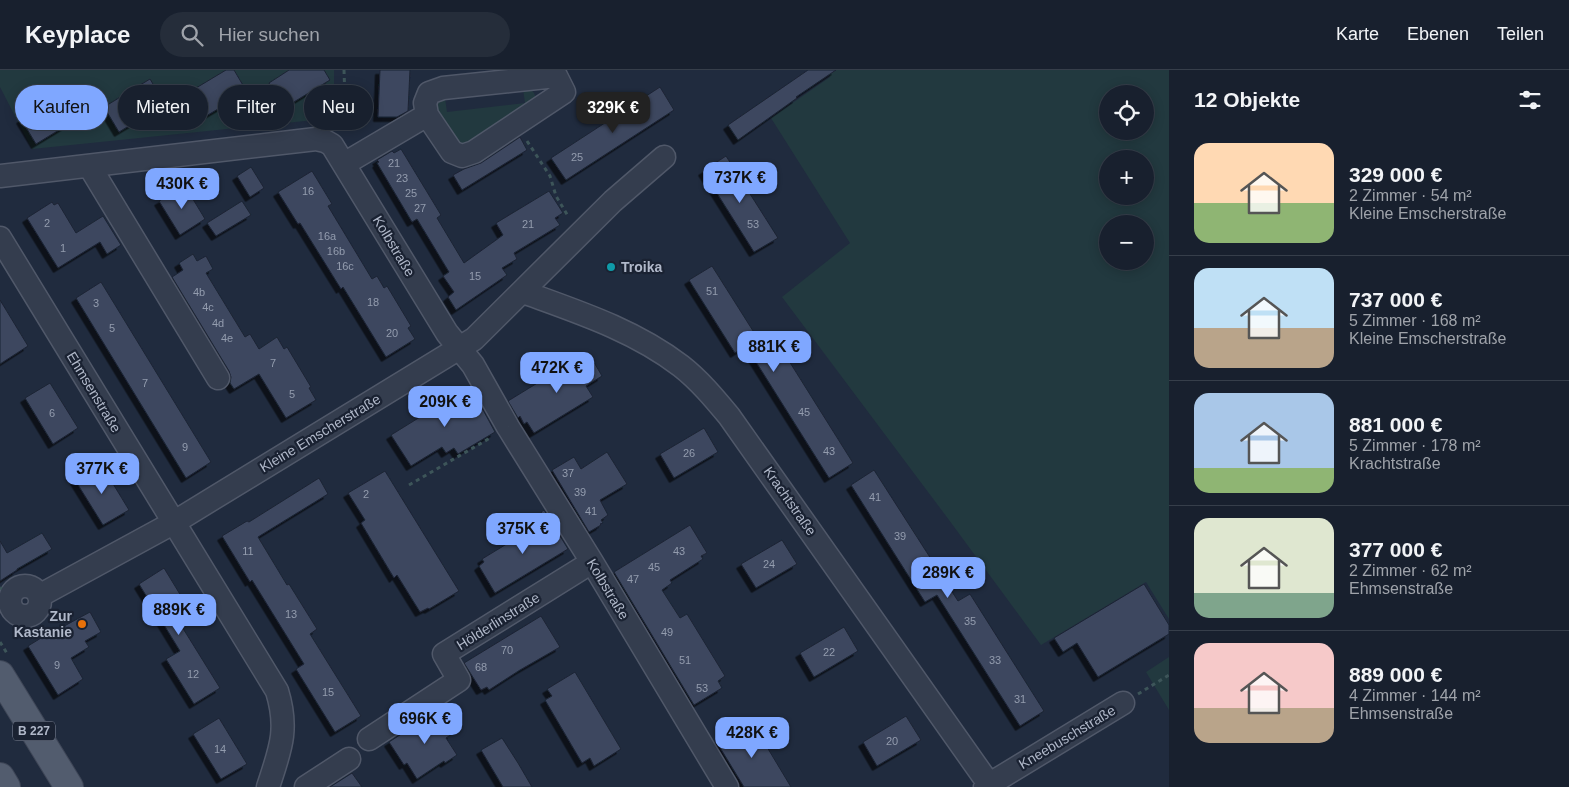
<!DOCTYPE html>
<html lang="de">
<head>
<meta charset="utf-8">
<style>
  body { margin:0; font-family:Arial,sans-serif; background:#252d3a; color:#f1f3f6; height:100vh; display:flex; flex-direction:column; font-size:19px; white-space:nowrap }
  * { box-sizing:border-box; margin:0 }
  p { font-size:16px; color:#9fa3aa }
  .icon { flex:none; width:28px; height:28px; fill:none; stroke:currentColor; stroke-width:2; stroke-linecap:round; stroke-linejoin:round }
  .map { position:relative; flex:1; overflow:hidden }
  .drawer { display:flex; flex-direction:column; background:#18202e; width:400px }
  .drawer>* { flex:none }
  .banner { position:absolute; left:15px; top:15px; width:475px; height:45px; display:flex; gap:10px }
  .controls { position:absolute; left:1099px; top:15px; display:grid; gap:10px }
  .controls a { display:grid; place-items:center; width:55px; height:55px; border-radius:50%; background:#18202e; box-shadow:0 2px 12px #0003,0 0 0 1px #363e4a; font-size:25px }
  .price { position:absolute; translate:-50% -42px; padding:0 11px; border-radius:10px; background:#7fa7ff; color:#111; font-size:16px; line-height:32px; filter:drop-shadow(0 1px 2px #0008) }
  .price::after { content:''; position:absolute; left:50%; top:30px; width:15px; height:11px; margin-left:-8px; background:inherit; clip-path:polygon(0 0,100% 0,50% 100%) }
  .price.current { background:#222; color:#fff }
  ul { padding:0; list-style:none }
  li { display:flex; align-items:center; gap:15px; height:125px; padding:0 25px }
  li+li { border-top:1px solid #363e4a }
  li span { display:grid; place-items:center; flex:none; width:140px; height:100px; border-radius:15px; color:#555 }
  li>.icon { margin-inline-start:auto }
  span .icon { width:60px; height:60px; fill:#fffc; stroke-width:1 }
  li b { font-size:21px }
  h2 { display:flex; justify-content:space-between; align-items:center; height:60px; padding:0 25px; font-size:21px }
  .tag { padding:0 18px; border-radius:22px; background:#18202e; box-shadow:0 2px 12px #0003,0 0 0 1px #363e4a; font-size:18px; line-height:45px }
  .tag.current { background:#7fa7ff; color:#111 }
  header { display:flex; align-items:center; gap:30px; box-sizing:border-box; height:70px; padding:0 25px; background:#18202e; border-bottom:1px solid #363e4a }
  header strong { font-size:24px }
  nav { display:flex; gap:28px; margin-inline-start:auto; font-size:18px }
  .search { width:350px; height:45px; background:#252d3a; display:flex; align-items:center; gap:12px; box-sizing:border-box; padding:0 18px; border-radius:28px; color:#9fa3aa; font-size:19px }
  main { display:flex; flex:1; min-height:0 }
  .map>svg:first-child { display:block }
  .green { fill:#22393f; fill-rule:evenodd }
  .building { fill:#3c475e; stroke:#1c2434; filter:url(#shadow) }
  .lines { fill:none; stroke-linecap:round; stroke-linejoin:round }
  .minor-casing { stroke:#505869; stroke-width:25 }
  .major-casing { stroke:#3e4657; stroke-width:30 }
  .path { stroke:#3d5559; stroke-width:3; stroke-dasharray:4 4; stroke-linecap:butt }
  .minor { stroke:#343d4e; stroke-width:22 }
  .major { stroke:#525c6e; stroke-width:28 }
  .culture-dot { fill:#0f9aa8; stroke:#1a2232; stroke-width:2 }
  .food-dot { fill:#e8710a; stroke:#1a2232; stroke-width:2 }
  .labels { text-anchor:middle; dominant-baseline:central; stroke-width:4.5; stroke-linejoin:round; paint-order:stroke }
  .number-label { font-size:11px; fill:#939cae }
  .shield { fill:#1a2232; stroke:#838b9c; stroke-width:1 }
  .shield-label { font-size:12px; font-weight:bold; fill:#b0b8c9 }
  .street-label { font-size:14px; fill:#b0b8c9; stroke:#1a2232 }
  .poi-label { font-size:14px; font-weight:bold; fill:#b0b8c9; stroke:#1a2232; text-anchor:start }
</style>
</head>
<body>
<header>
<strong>Keyplace</strong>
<div class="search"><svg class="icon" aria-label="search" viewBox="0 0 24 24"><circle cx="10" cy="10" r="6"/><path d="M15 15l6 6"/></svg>Hier suchen</div>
<nav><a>Karte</a><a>Ebenen</a><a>Teilen</a></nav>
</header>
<main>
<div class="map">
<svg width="1169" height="717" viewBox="0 0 1169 717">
  <defs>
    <filter id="shadow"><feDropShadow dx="-4.5" dy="4.5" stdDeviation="0" flood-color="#0009"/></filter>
  </defs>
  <rect width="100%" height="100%" fill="#202b3e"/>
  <path class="green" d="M0 0H334V48L32 79 0 17Z
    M826 0H1169V549L1146 512 1041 575 949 450 782 227 850 173 771 48 830 7ZM1108 24H1145V61H1108ZM1108 89H1145V126H1108ZM1108 154H1145V191H1108Z
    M523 19C532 19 536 22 535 30L469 75 461 76 436 45C436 37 437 31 445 28L447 42 525 33Z
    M1169 587V640L1146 602Z"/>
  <path class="building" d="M226 0H234L247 22 201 49 186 24Z
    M289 0H324L330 10 284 38 269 13Z
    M380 0H410L408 41 397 47H378Z
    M808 0H836L796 27 797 28 738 70 728 55Z
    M150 9 165 34 119 62 104 37Z
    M660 17 674 40 566 110 551 88Z
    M67 21 82 46 36 74 21 49Z
    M520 67 527 80 462 120 453 105 464 99 481 93Z
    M401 79 441 145 437 148 464 193 503 165 496 153 549 121 563 143 555 148 560 155 514 183 517 189 502 198 507 205 456 240 448 227 454 222 443 206 449 202 417 149 412 152 377 93 379 92 377 90 392 81 394 83Z
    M726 86 778 168 754 182 703 101Z
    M251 97 264 118 250 127 237 106Z
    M312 101 332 134 328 136 372 209 377 206 384 218 387 216 411 256 408 258 415 269 386 287 343 217 341 219 300 153 298 154 278 122Z
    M185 116 205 149 180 165 159 131Z
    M242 131 251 145 216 166 207 153Z
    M52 132 54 135 58 133 76 163 103 146 121 175 107 184 100 172 58 198 27 148Z
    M193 184 197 191 206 186 213 199 206 203 245 267 250 264 259 279 277 267 284 279 287 277 311 317 309 318 316 330 286 348 259 304 234 319 230 313 231 307 229 301 172 207 183 200 179 193Z
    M712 196 767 283 779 275 853 393 829 408 746 276 735 283 689 210Z
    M101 212 211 392 186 408 76 228Z
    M0 230 28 276 0 294Z
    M588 282 602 306 586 316 593 327 534 363 527 352 524 354 520 346 518 348 508 331Z
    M50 313 78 358 53 374 25 328Z
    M470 316 495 362 458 384 454 378 446 383 442 377 411 396 391 365Z
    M704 358 718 382 674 408 660 384Z
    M607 382 627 414 600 430 608 445 601 450 603 453 600 454 601 455 589 462 552 400 574 387 581 399Z
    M101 394 129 440 103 455 75 410Z
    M874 400 958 531 970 524 1044 641 1020 656 937 525 925 532 851 415Z
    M385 401 459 521 429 539 428 538 420 542 397 505 394 508 361 453 365 450 348 423Z
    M319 408 328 424 258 467 287 515 289 514 317 559 310 564 361 646 335 662 296 599 304 594 252 510 250 512 222 466 247 451 249 452Z
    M544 440 568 479 495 523 479 496 484 492 482 489 546 450 541 442Z
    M690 455 707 483 701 486 703 489 670 510 672 513 662 520 680 548 687 544 725 606 718 611 722 618 694 635 614 502Z
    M42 463 52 479 17 499V500L0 511V471L7 483Z
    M782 470 797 494 756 518 741 494Z
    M164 498 192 544 179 552 220 618 194 634 166 589 180 581 139 514Z
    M1144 514 1169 555V564L1098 607 1077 573 1063 582 1054 568Z
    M90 542 101 562 85 571 89 577 71 588 83 609 58 625 28 576 54 560 55 561Z
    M541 546 560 577 520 600 489 620 487 617 481 620 464 593Z
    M844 557 858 581 814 607 800 583Z
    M575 602 621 679 594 696 590 688 582 693 545 630 552 626 547 619Z
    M437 641 452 664 446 668 457 685 445 693 444 691 417 709 407 693 404 695 389 672Z
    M906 646 921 670 877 696 863 672Z
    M219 648 247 694 221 709 193 664Z
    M744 654 748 661 755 657 791 717H744L716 671Z
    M502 668 518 693 532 717H503L481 680Z
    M352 703 362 717H330Z"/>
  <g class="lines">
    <g class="minor-casing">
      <path id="minor" d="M344 94 427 45 452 82 462 86 474 82 564 22 556 6 443 18 429 23 425 33 427 45
        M90 97 218 308
        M0 106 316 69 325 71 332 75 447 263 473 295 508 357 592 492 727 717
        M0 168 277 621C289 660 280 680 268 717
        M523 222C578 242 634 260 681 296 699 310 714 328 729 346L991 717
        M10 531a15 15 0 1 1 30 0a15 15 0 1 1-30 0Z
        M39 526 173 453 474 269 613 131 664 87
        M369 669 459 610 444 584 592 492
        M306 717 349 689
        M985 717 1123 633"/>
    </g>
    <g class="major-casing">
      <path id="major" d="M0 605 69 717
        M0 707 6 717"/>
    </g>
    <path class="path" d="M344 0 346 59
      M527 71 550 106 556 126 568 146
      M409 415 490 368
      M0 518 8 521 12 524
      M0 572 8 585
      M1138 624 1169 605"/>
    <use href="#minor" class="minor"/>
    <use href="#major" class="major"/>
  </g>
  <circle class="culture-dot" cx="611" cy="197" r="5"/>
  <circle class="food-dot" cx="82" cy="554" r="5"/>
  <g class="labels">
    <g class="number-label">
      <text x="577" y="87">25</text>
      <text x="394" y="93">21</text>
      <text x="402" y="108">23</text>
      <text x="308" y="121">16</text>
      <text x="411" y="123">25</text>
      <text x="420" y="138">27</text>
      <text x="47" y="153">2</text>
      <text x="528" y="154">21</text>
      <text x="753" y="154">53</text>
      <text x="327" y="166">16a</text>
      <text x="63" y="178">1</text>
      <text x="336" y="181">16b</text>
      <text x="345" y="196">16c</text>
      <text x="475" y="206">15</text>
      <text x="712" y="221">51</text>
      <text x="199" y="222">4b</text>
      <text x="373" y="232">18</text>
      <text x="96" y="233">3</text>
      <text x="208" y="237">4c</text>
      <text x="218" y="253">4d</text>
      <text x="112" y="258">5</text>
      <text x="392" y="263">20</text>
      <text x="227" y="268">4e</text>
      <text x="273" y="293">7</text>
      <text x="145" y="313">7</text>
      <text x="292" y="324">5</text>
      <text x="804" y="342">45</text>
      <text x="52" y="343">6</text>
      <text x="185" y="377">9</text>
      <text x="829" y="381">43</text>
      <text x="689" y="383">26</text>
      <text x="568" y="403">37</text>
      <text x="580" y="422">39</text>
      <text x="366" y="424">2</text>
      <text x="875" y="427">41</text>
      <text x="591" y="441">41</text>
      <text x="900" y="466">39</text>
      <text x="248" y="481">11</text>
      <text x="679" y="481">43</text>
      <text x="769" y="494">24</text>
      <text x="654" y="497">45</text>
      <text x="633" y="509">47</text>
      <text x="291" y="544">13</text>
      <text x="970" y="551">35</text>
      <text x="667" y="562">49</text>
      <text x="507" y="580">70</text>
      <text x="829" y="582">22</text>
      <text x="685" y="590">51</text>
      <text x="995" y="590">33</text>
      <text x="57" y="595">9</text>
      <text x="481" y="597">68</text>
      <text x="193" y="604">12</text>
      <text x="702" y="618">53</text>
      <text x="328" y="622">15</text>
      <text x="1020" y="629">31</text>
      <text x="892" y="671">20</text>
      <text x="220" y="679">14</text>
    </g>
    <rect class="shield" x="13" y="651.5" width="42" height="19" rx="4"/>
    <g class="shield-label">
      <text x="34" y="661">B 227</text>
    </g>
    <g class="street-label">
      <text transform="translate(394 176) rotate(59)">Kolbstraße</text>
      <text transform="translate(94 322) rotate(59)">Ehmsenstraße</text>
      <text transform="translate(320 363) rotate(-31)">Kleine Emscherstraße</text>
      <text transform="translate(790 431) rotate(55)">Krachtstraße</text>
      <text transform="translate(608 519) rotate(59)">Kolbstraße</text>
      <text transform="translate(498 551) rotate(-32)">Hölderlinstraße</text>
      <text transform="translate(1067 667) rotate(-31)">Kneebuschstraße</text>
    </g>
    <g class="poi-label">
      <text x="621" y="197">Troika</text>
      <text x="72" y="546" text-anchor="end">Zur<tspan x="72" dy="16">Kastanie</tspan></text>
    </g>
  </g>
</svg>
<div class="controls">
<a><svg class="icon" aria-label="locate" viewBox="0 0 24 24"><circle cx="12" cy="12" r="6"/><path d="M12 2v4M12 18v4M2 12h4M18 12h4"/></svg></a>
<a>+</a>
<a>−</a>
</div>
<b class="price current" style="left:613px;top:64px">329K €</b>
<b class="price" style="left:740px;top:134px">737K €</b>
<b class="price" style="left:182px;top:140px">430K €</b>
<b class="price" style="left:774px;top:303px">881K €</b>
<b class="price" style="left:557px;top:324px">472K €</b>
<b class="price" style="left:445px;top:358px">209K €</b>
<b class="price" style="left:102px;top:425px">377K €</b>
<b class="price" style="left:523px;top:485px">375K €</b>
<b class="price" style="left:948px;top:529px">289K €</b>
<b class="price" style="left:179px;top:566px">889K €</b>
<b class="price" style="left:425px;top:675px">696K €</b>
<b class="price" style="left:752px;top:689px">428K €</b>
<div class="banner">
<a class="tag current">Kaufen</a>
<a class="tag">Mieten</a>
<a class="tag">Filter</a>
<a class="tag">Neu</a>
</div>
</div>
<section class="drawer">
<h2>12 Objekte<svg class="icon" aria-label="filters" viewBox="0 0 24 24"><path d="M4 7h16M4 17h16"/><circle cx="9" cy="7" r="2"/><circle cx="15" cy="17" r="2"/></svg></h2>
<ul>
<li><span style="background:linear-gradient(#ffd9b3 60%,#8fb573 0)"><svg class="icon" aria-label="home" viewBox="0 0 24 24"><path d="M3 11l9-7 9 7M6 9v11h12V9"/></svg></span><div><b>329 000 €</b><p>2 Zimmer · 54 m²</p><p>Kleine Emscherstraße</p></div></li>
<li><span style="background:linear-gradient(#bfe0f5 60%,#b9a48a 0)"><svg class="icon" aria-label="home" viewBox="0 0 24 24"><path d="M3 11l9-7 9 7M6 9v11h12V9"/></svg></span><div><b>737 000 €</b><p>5 Zimmer · 168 m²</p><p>Kleine Emscherstraße</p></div></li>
<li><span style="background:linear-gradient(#a9c7e8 75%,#8fb573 0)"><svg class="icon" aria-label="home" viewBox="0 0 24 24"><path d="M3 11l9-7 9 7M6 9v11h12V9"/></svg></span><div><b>881 000 €</b><p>5 Zimmer · 178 m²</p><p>Krachtstraße</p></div></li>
<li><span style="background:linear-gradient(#dfe7d0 75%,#7fa58c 0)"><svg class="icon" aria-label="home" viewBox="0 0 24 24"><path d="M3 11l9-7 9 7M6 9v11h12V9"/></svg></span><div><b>377 000 €</b><p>2 Zimmer · 62 m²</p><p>Ehmsenstraße</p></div></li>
<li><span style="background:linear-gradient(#f6c9c9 65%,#b9a48a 0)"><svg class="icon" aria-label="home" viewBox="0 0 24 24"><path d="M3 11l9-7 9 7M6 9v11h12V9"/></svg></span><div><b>889 000 €</b><p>4 Zimmer · 144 m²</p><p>Ehmsenstraße</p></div></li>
</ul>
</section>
</main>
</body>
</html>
